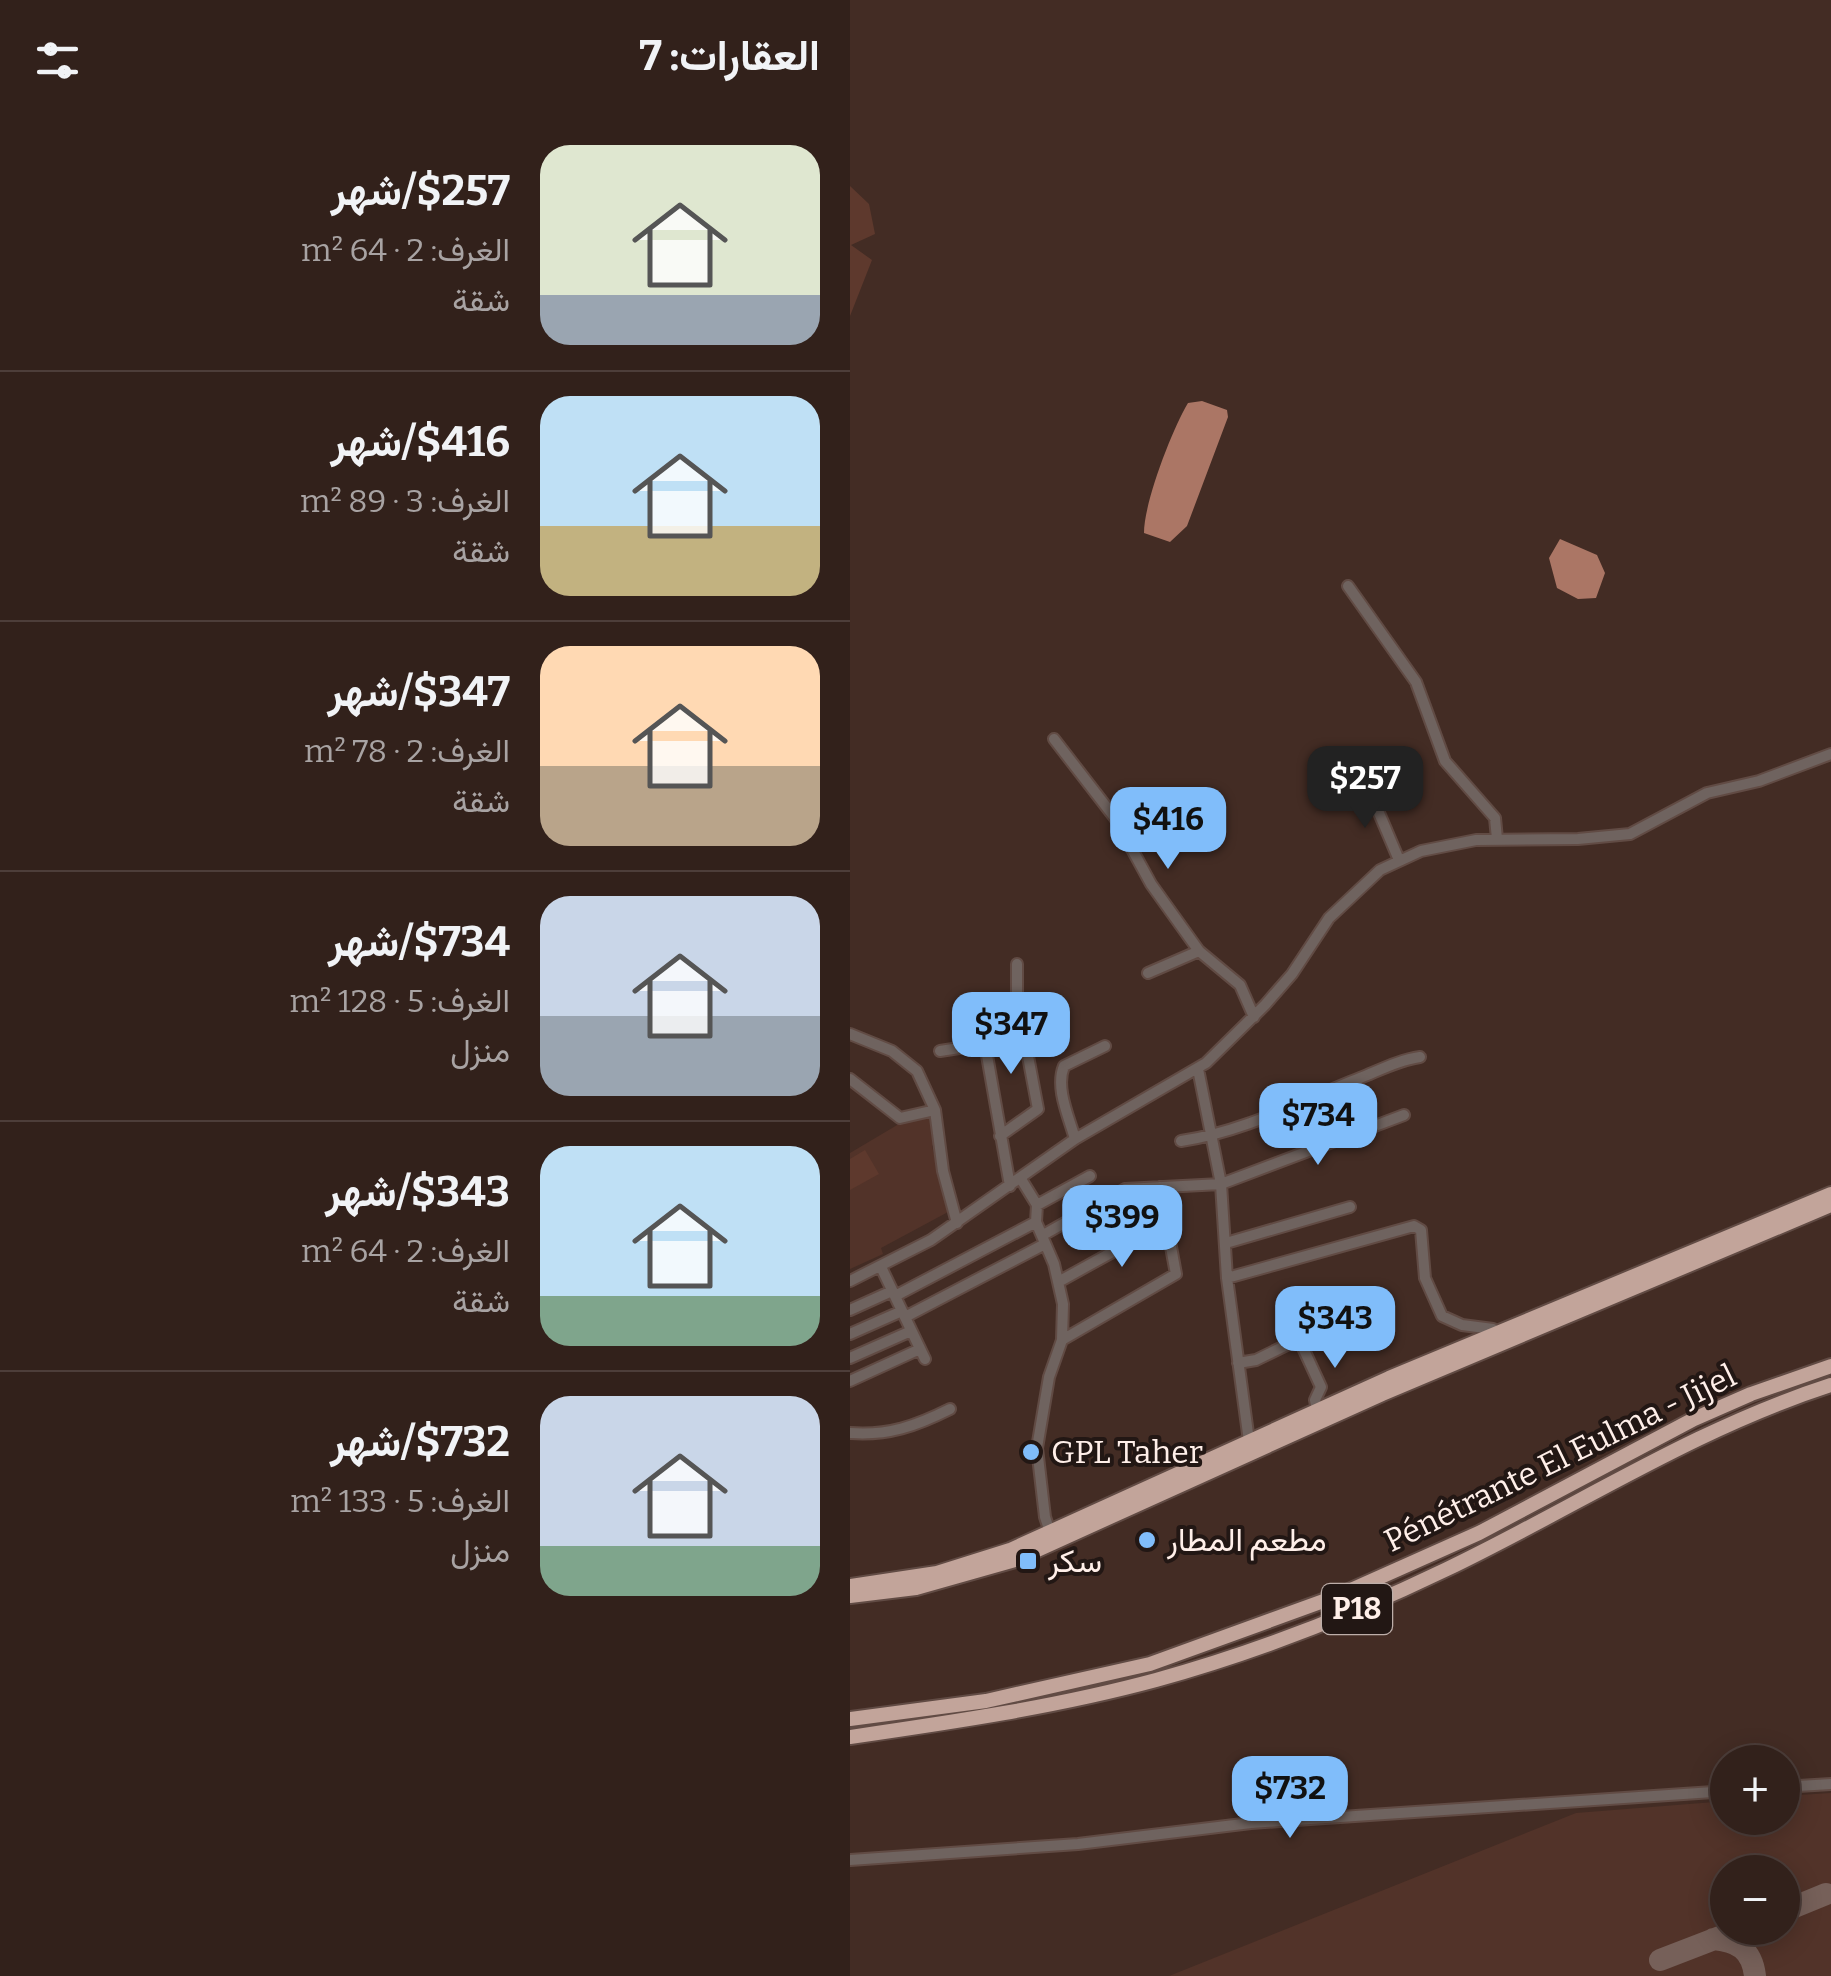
<!DOCTYPE html>
<html lang="ar">
<head>
<meta charset="utf-8">
<style>
  body { margin:0; font-family:Bitter,Vazirmatn,serif; background:#3a2924; color:#f1f3f6; direction:rtl; height:100vh; display:flex; flex-direction:column; font-size:38px; white-space:nowrap }
  * { box-sizing:border-box; margin:0 }
  p { font-size:32px; color:#a8a3a3 }
  .icon { flex:none; width:55px; height:55px; fill:none; stroke:currentColor; stroke-width:2; stroke-linecap:round; stroke-linejoin:round }
  .map { position:relative; flex:1; overflow:hidden; direction:ltr }
  .side { display:flex; flex-direction:column; background:#32211b; width:850px }
  .side>* { flex:none }
  .controls { position:absolute; left:860px; top:1745px; display:grid; gap:20px }
  .controls a { display:grid; place-items:center; width:90px; height:90px; border-radius:50%; background:#32211b; box-shadow:0 5px 25px #0003,0 0 0 2px #4d3e3a; font-size:50px }
  .price { position:absolute; translate:-50% -85px; padding:0 22px; border-radius:20px; background:#80bdfa; color:#111; font-size:32px; line-height:65px; filter:drop-shadow(0 2px 5px #0008) }
  .price::after { content:''; position:absolute; left:50%; top:60px; width:30px; height:22px; margin-left:-15px; background:inherit; clip-path:polygon(0 0,100% 0,50% 100%) }
  .price.on { background:#222; color:#fff }
  ul { padding:0; list-style:none }
  li { display:flex; align-items:center; gap:30px; height:250px; padding:0 30px }
  li+li { border-top:2px solid #4d3e3a }
  li span { display:grid; place-items:center; flex:none; width:280px; height:200px; border-radius:30px; color:#555 }
  li>.icon { margin-inline-start:auto }
  span .icon { width:120px; height:120px; fill:#fffc; stroke-width:1 }
  li b { font-size:42px }
  h2 { display:flex; justify-content:space-between; align-items:center; height:120px; padding:0 30px; font-size:42px }
  main { display:flex; flex:1; min-height:0 }
  .map>svg:first-child { display:block }
  .built { fill:#523329; fill-rule:evenodd }
  .green { fill:#5e392d }
  .water { fill:#ab7665 }
  .lines { fill:none; stroke-linecap:round; stroke-linejoin:round }
  .taxiway { stroke:#766059; stroke-width:22 }
  .minor-casing { stroke:#614b44; stroke-width:14 }
  .highway-casing { stroke:#614b44; stroke-width:18 }
  .minor { stroke:#6f635f; stroke-width:10 }
  .highway { stroke:#c2a49a; stroke-width:14 }
  .poi-dot { fill:#80bdfa; stroke:#221714; stroke-width:4 }
  .labels { text-anchor:middle; dominant-baseline:central; stroke-width:8; stroke-linejoin:round; paint-order:stroke }
  .shield { fill:#221714; stroke:#bdaea9; stroke-width:2.5 }
  .shield-label { font-size:30px; font-weight:bold; fill:#ffefe9 }
  .poi-label { font-size:32px; fill:#ffefe9; stroke:#221714; text-anchor:start }
  .street-label { font-size:32px; fill:#ffefe9; stroke:#221714 }
</style>
</head>
<body>
<main>
<div class="map">
<svg width="981" height="1976" viewBox="0 0 981 1976">
  <rect width="100%" height="100%" fill="#432c24"/>
  <path class="built" d="M80 1115 87 1141 82 1146 98 1212 31 1248 33 1254 0 1269V1153L59 1118Z
    M981 1793V1976H319L726 1813 877 1801 878 1818H932L933 1796ZM932 1872V1928H878V1872Z"/>
  <path class="green" d="M0 186 19 204 25 234 1 245 22 260 0 316Z
    M15 1150 29 1174 0 1190V1159Z"/>
  <path class="water" d="M352 401 377 410 378 417 337 526 320 542 294 533C294 502 322 430 338 403Z
    M710 539 747 555 755 573 746 598 728 599 707 588 699 558Z"/>
  <g class="lines">
    <path class="taxiway" d="M932 1912 976 1894
      M863 1939C888 1941 902 1950 905 1976
      M810 1960 893 1928"/>
    <g class="minor-casing">
      <path id="minor" d="M498 586 566 682 595 761 645 818 647 839
        M204 739 265 818 301 884 349 951 390 985 404 1017
        M518 787 549 860
        M167 964V992L174 1035
        M298 973 349 951
        M0 1034 42 1051 67 1071 85 1110 93 1171 107 1223
        M90 1051 135 1044
        M348 1069 371 1184 377 1278 399 1441
        M0 1079 50 1118 85 1110
        M150 1136 188 1109 174 1035 135 1044 160 1186
        M225 1139C219 1117 205 1088 214 1066L255 1046
        M331 1141C394 1132 451 1101 510 1078 530 1070 549 1060 570 1057
        M171 1179 187 1205 186 1222 204 1264 213 1304 212 1340 199 1377 187 1448 195 1517 200 1532
        M187 1205 240 1176
        M193 1235 275 1189 371 1184 554 1115
        M376 1243 500 1207
        M31 1267 75 1359
        M377 1278 564 1226 571 1230 575 1278 592 1316 612 1325 643 1329 647 1333
        M0 1281 81 1240 225 1139 356 1063 415 1005 442 974 479 918 530 870 571 851 626 840 728 839 780 834 857 793 909 781 981 754
        M210 1281 315 1223
        M45 1296 186 1222
        M0 1310 42 1291
        M55 1317 195 1244
        M0 1334 52 1311
        M212 1340 326 1274 310 1187
        M0 1358 61 1331
        M388 1363 406 1360 449 1339
        M0 1381 70 1349
        M467 1410 465 1400 471 1387 449 1339 472 1324
        M0 1433C38 1436 66 1426 100 1409
        M932 1787 981 1784
        M0 1860 228 1844 401 1823 878 1791"/>
    </g>
    <g class="highway-casing">
      <path id="highway" d="M0 1586 87 1573 160 1550 539 1378 981 1194
        M0 1596 66 1588 165 1560 532 1394 981 1205
        M0 1719 136 1701 300 1664 490 1595 629 1533 844 1419 901 1394 981 1366
        M0 1737C103 1722 206 1707 306 1680 404 1653 506 1613 597 1569 726 1507 844 1429 981 1385"/>
    </g>
    <use href="#minor" class="minor"/>
    <use href="#highway" class="highway"/>
  </g>
  <g class="poi-dot">
    <circle cx="181" cy="1452" r="10"/>
    <circle cx="297" cy="1540" r="10"/>
    <rect x="168" y="1551" width="20" height="20" rx="5"/>
  </g>
  <g class="labels">
    <rect class="shield" x="472" y="1584" width="70" height="50" rx="8"/>
    <g class="shield-label">
      <text x="507" y="1609">P18</text>
    </g>
    <g class="poi-label">
      <text x="201" y="1452">GPL Taher</text>
      <text x="317" y="1540">مطعم المطار</text>
      <text x="198" y="1561">سكر</text>
    </g>
    <g class="street-label">
      <text transform="translate(710 1458) rotate(-26)">Pénétrante El Eulma - Jijel</text>
    </g>
  </g>
</svg>
<div class="controls">
<a>+</a>
<a>−</a>
</div>
<b class="price on" style="left:515px;top:831px">$257</b>
<b class="price" style="left:318px;top:872px">$416</b>
<b class="price" style="left:161px;top:1077px">$347</b>
<b class="price" style="left:468px;top:1168px">$734</b>
<b class="price" style="left:272px;top:1270px">$399</b>
<b class="price" style="left:485px;top:1371px">$343</b>
<b class="price" style="left:440px;top:1841px">$732</b>
</div>
<section class="side">
<h2>العقارات: 7<svg class="icon" aria-label="filters" viewBox="0 0 24 24"><path d="M4 7h16M4 17h16"/><circle cx="9" cy="7" r="2"/><circle cx="15" cy="17" r="2"/></svg></h2>
<ul>
<li><span style="background:linear-gradient(#dfe7d0 75%,#9aa5b1 0)"><svg class="icon" aria-label="home" viewBox="0 0 24 24"><path d="M3 11l9-7 9 7M6 9v11h12V9"/></svg></span><div><b>$257/شهر</b><p>الغرف: 2 · 64 m²</p><p>شقة</p></div></li>
<li><span style="background:linear-gradient(#bfe0f5 65%,#c2b280 0)"><svg class="icon" aria-label="home" viewBox="0 0 24 24"><path d="M3 11l9-7 9 7M6 9v11h12V9"/></svg></span><div><b>$416/شهر</b><p>الغرف: 3 · 89 m²</p><p>شقة</p></div></li>
<li><span style="background:linear-gradient(#ffd9b3 60%,#b9a48a 0)"><svg class="icon" aria-label="home" viewBox="0 0 24 24"><path d="M3 11l9-7 9 7M6 9v11h12V9"/></svg></span><div><b>$347/شهر</b><p>الغرف: 2 · 78 m²</p><p>شقة</p></div></li>
<li><span style="background:linear-gradient(#c9d6e8 60%,#9aa5b1 0)"><svg class="icon" aria-label="home" viewBox="0 0 24 24"><path d="M3 11l9-7 9 7M6 9v11h12V9"/></svg></span><div><b>$734/شهر</b><p>الغرف: 5 · 128 m²</p><p>منزل</p></div></li>
<li><span style="background:linear-gradient(#bfe0f5 75%,#7fa58c 0)"><svg class="icon" aria-label="home" viewBox="0 0 24 24"><path d="M3 11l9-7 9 7M6 9v11h12V9"/></svg></span><div><b>$343/شهر</b><p>الغرف: 2 · 64 m²</p><p>شقة</p></div></li>
<li><span style="background:linear-gradient(#c9d6e8 75%,#7fa58c 0)"><svg class="icon" aria-label="home" viewBox="0 0 24 24"><path d="M3 11l9-7 9 7M6 9v11h12V9"/></svg></span><div><b>$732/شهر</b><p>الغرف: 5 · 133 m²</p><p>منزل</p></div></li>
</ul>
</section>
</main>
</body>
</html>
